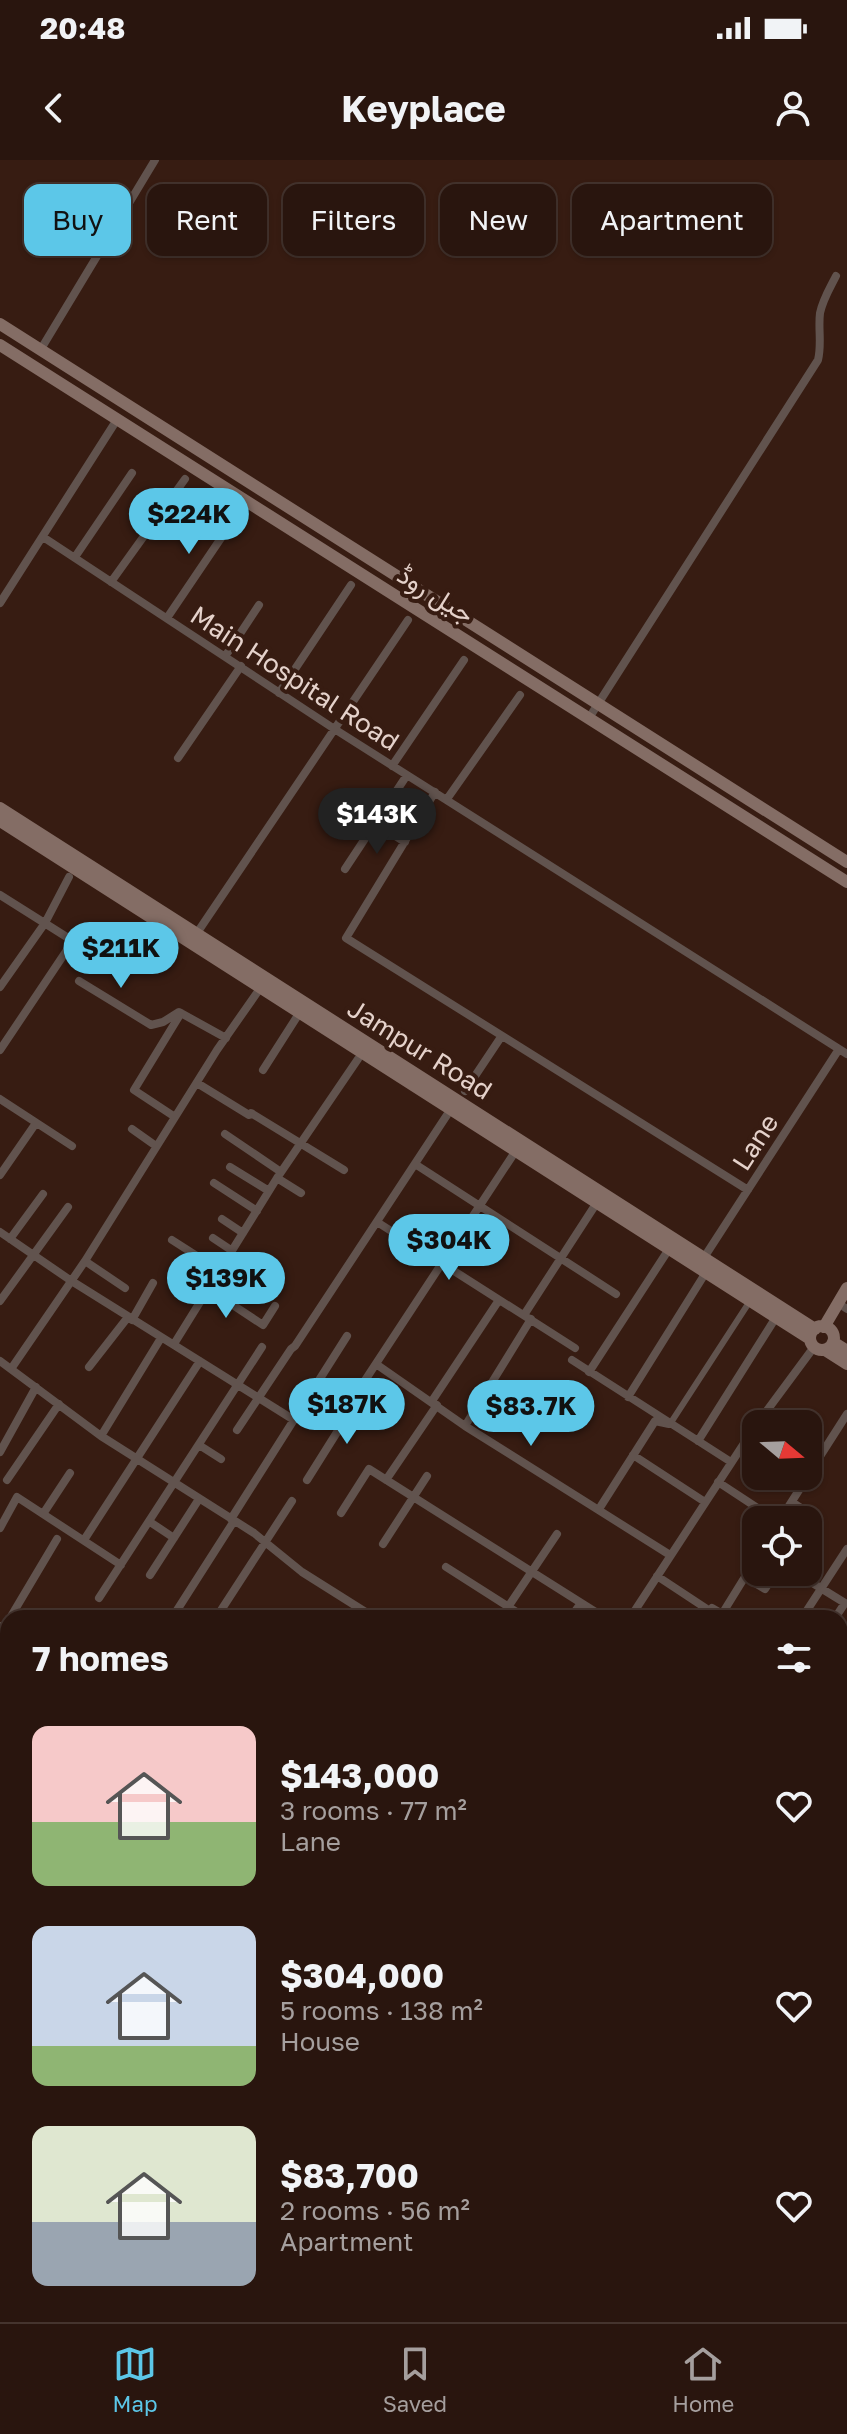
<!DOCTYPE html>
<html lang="en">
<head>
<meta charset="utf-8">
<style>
  body { margin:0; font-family:"Golos Text",Vazirmatn,sans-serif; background:#35221c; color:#f1f3f6; height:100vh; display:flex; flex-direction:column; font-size:30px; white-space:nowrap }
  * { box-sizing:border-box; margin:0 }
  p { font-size:26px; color:#a59f9e }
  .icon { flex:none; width:44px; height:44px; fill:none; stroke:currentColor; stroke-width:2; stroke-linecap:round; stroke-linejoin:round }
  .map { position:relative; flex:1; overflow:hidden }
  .drawer { position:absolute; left:0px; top:1450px; width:848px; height:712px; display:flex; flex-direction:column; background:#29150e; border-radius:24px 24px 0 0; box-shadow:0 2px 6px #0004,0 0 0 2px #45342e }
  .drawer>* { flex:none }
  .top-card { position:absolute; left:24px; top:24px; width:800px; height:72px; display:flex; gap:16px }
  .needle { width:52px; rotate:109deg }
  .fabs { position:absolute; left:742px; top:1250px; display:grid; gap:16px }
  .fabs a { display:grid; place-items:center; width:80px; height:80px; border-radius:16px; background:#29150e; box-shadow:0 2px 6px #0004,0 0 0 2px #45342e; font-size:40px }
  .price { position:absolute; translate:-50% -68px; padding:0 18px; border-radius:28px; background:#5cc7e8; color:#111; font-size:26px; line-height:52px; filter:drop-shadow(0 2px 4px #0008) }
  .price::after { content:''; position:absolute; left:50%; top:48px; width:24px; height:18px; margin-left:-12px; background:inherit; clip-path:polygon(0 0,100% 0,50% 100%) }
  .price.current { background:#222; color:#fff }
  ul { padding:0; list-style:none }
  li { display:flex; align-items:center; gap:24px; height:200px; padding:0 32px }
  li span { display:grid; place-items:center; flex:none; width:224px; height:160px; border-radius:16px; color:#555 }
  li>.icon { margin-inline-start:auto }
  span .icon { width:96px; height:96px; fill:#fffc; stroke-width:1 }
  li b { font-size:34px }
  h2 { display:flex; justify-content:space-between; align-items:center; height:96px; padding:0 32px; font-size:34px }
  .pill { padding:0 28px; border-radius:16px; background:#29150e; box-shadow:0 2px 6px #0004,0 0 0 2px #45342e; font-size:28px; line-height:72px }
  .pill.current { background:#5cc7e8; color:#111 }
  .status { display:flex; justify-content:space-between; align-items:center; height:56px; padding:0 40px; background:#29150e; direction:ltr }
  .status svg { height:22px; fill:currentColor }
  header { display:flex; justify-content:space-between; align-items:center; height:104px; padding:0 32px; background:#29150e; font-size:36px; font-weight:700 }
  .tabs { display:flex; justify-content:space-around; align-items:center; height:112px; border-top:2px solid #45342e; background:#29150e; font-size:22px; color:#a59f9e }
  .tabs a { display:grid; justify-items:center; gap:4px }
  .tabs .current { color:#5cc7e8 }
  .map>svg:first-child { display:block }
  .green { fill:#501e0a }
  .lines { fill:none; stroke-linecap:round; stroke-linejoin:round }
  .canal { stroke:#954527; stroke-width:10 }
  .pedestrian { stroke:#61534e; stroke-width:6 }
  .minor { stroke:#61534e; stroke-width:8 }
  .tertiary { stroke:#61534e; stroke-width:10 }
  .secondary { stroke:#846d65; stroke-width:12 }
  .labels { text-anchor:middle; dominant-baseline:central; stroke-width:8; stroke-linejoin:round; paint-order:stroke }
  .street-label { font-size:26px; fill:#e5d2cb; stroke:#371c12 }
</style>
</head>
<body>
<div class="status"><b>20:48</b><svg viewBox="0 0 49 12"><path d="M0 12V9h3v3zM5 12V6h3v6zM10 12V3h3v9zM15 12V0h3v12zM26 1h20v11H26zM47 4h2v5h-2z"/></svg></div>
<header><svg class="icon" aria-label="back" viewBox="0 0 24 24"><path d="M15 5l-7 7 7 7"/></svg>Keyplace<svg class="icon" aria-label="person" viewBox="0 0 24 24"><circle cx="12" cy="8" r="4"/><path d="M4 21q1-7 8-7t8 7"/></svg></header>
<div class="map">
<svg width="847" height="2162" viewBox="0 0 847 2162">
  <rect width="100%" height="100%" fill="#371c12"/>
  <path class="green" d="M236 2154H402L413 2158 411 2162H233Z"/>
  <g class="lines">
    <path class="canal" d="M0 1491 8 1496
      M840 2030 847 2035"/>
    <path class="pedestrian" d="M670 1264 750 1141"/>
    <path class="minor" d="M41 189 155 0
      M43 377 336 570 847 894
      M75 397 132 313
      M111 422 185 319
      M0 443 118 258
      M167 458 238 353
      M226 495 259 445
      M279 533 351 425
      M589 558 818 200C822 184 818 169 820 153 823 139 830 128 836 116
      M178 598 241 506
      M392 606 464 500
      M435 632 346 778 748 1030
      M447 639 520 535
      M375 663 405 682
      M345 709 407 615
      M0 735 73 781 0 890
      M197 773 408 460
      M79 821 151 865 163 862 179 852 226 878
      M0 827 45 763 69 717
      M263 910 300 852
      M197 923 249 955 251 953 344 1010
      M465 931 501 877
      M0 939 72 986
      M175 957 134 930 181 853
      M132 969 156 986
      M225 974 281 1012
      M415 1004 616 1134
      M230 1007 269 1031
      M0 1015 36 963
      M277 1018 301 1033
      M214 1023 257 1051
      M222 1059 243 1073
      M377 1062 575 1188
      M0 1072 70 1120 294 1260
      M213 1078 231 1090
      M10 1079 43 1034
      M172 1080 219 1110
      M85 1101 125 1128
      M207 1128 263 1165 275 1146
      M0 1141 68 1047
      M844 1147 847 1149
      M524 1155 594 1047
      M132 1160 153 1123
      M174 1184 277 1018 358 899
      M572 1200 731 1302
      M0 1201 101 1276 254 1373 302 1412 375 1458
      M376 1204 465 1266 670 1395
      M89 1207 128 1157
      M11 1209 85 1101 217 890 261 827
      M589 1212 669 1089
      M628 1237 703 1117 705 1096 839 889
      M432 1241 499 1140
      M757 1264 814 1187
      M465 1266 531 1159
      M237 1270 291 1189 295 1186 447 955
      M101 1276 161 1178
      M698 1281 773 1162
      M199 1285 221 1299
      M0 1292 36 1227
      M633 1295 705 1342
      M808 1315 847 1254
      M7 1320 59 1244
      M307 1320 361 1234 358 1231 513 995
      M386 1320 437 1245
      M718 1322 762 1351
      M792 1342 812 1355 808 1362
      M599 1349 655 1261 669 1264
      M341 1353 369 1309 605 1458
      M43 1354 70 1313
      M231 1359 347 1176
      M780 1360 808 1316
      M150 1362 174 1378
      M0 1368 17 1337 121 1405
      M84 1380 200 1201
      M383 1384 427 1316
      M446 1407 526 1458
      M150 1415 199 1339
      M657 1416 710 1451 712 1448 729 1458
      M745 1417 765 1429 776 1412
      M806 1419 845 1443 835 1458
      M99 1438 262 1187
      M508 1447 557 1374
      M722 1454 756 1399
      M10 1458 57 1379
      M172 1458 234 1361
      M216 1458 292 1341
      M570 1458 581 1443
      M630 1458 756 1265
      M683 1458 686 1454
      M802 1458 847 1389
      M840 1487 847 1476
      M840 1623 847 1628
      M0 1774 8 1777
      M840 1779 847 1769
      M840 1837 847 1841
      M0 1939 8 1915
      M0 1974 8 1976
      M0 2158 8 2135
      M227 2162 230 2154
      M439 2162 443 2154
      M479 2162 482 2154
      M523 2162 526 2154
      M566 2162 569 2154
      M621 2162 625 2154
      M738 2162 744 2154"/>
    <path class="tertiary" d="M0 1467 8 1472
      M0 1694 8 1672
      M840 2008 847 2012"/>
    <path class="secondary" d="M0 164 847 702
      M0 185 847 722
      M0 648 815 1169
      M0 661 810 1179
      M810 1178a12 12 0 1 1 24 0a12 12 0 1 1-24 0Z
      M824 1167 847 1128
      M833 1182 847 1191
      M825 1190 847 1204
      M0 1524 8 1530
      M840 2058 847 2062"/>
  </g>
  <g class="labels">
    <g class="street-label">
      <text transform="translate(436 434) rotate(32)">جیل روڈ</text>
      <text transform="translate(295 518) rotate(33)">Main Hospital Road</text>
      <text transform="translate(420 889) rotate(32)">Jampur Road</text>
      <text transform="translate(755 982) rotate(-57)">Lane</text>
    </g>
  </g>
</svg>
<div class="fabs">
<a><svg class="needle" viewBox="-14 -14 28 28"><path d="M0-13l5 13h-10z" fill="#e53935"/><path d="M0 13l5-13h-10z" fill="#a59f9e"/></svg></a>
<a><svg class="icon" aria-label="locate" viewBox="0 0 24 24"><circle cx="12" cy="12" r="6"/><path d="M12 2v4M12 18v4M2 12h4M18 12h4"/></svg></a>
</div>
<b class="price" style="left:189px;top:396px">$224K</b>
<b class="price current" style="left:377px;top:696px">$143K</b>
<b class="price" style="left:121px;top:830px">$211K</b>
<b class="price" style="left:449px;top:1122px">$304K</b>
<b class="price" style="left:226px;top:1160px">$139K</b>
<b class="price" style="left:347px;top:1286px">$187K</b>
<b class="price" style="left:531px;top:1288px">$83.7K</b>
<div class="top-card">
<a class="pill current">Buy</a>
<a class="pill">Rent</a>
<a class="pill">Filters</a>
<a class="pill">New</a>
<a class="pill">Apartment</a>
</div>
<section class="drawer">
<h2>7 homes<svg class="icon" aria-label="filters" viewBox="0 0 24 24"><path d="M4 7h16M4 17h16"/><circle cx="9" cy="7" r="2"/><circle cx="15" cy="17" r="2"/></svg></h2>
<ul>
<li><span style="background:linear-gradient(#f6c9c9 60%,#8fb573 0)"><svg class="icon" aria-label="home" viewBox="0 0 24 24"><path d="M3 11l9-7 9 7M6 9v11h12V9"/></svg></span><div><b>$143,000</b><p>3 rooms · 77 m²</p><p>Lane</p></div><svg class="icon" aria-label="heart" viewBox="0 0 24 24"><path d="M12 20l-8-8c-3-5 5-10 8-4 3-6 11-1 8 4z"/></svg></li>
<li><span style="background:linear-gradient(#c9d6e8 75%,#8fb573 0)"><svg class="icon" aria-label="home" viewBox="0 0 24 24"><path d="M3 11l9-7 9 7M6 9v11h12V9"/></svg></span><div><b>$304,000</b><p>5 rooms · 138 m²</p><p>House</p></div><svg class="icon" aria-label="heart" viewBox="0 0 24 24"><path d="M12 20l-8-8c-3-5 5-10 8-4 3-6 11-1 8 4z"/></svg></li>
<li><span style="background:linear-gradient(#dfe7d0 60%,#9aa5b1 0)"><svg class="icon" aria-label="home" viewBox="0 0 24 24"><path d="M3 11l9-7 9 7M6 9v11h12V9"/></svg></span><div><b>$83,700</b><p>2 rooms · 56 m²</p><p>Apartment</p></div><svg class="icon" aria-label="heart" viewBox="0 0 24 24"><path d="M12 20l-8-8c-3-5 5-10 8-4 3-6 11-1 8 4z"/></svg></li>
</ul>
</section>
</div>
<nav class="tabs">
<a class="current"><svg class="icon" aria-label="map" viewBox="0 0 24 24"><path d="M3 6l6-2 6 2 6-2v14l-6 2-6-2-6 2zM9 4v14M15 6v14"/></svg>Map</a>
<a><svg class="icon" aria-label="saved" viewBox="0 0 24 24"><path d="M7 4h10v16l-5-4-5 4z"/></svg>Saved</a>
<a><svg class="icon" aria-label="home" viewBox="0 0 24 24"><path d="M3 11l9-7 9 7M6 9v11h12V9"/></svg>Home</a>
</nav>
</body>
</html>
